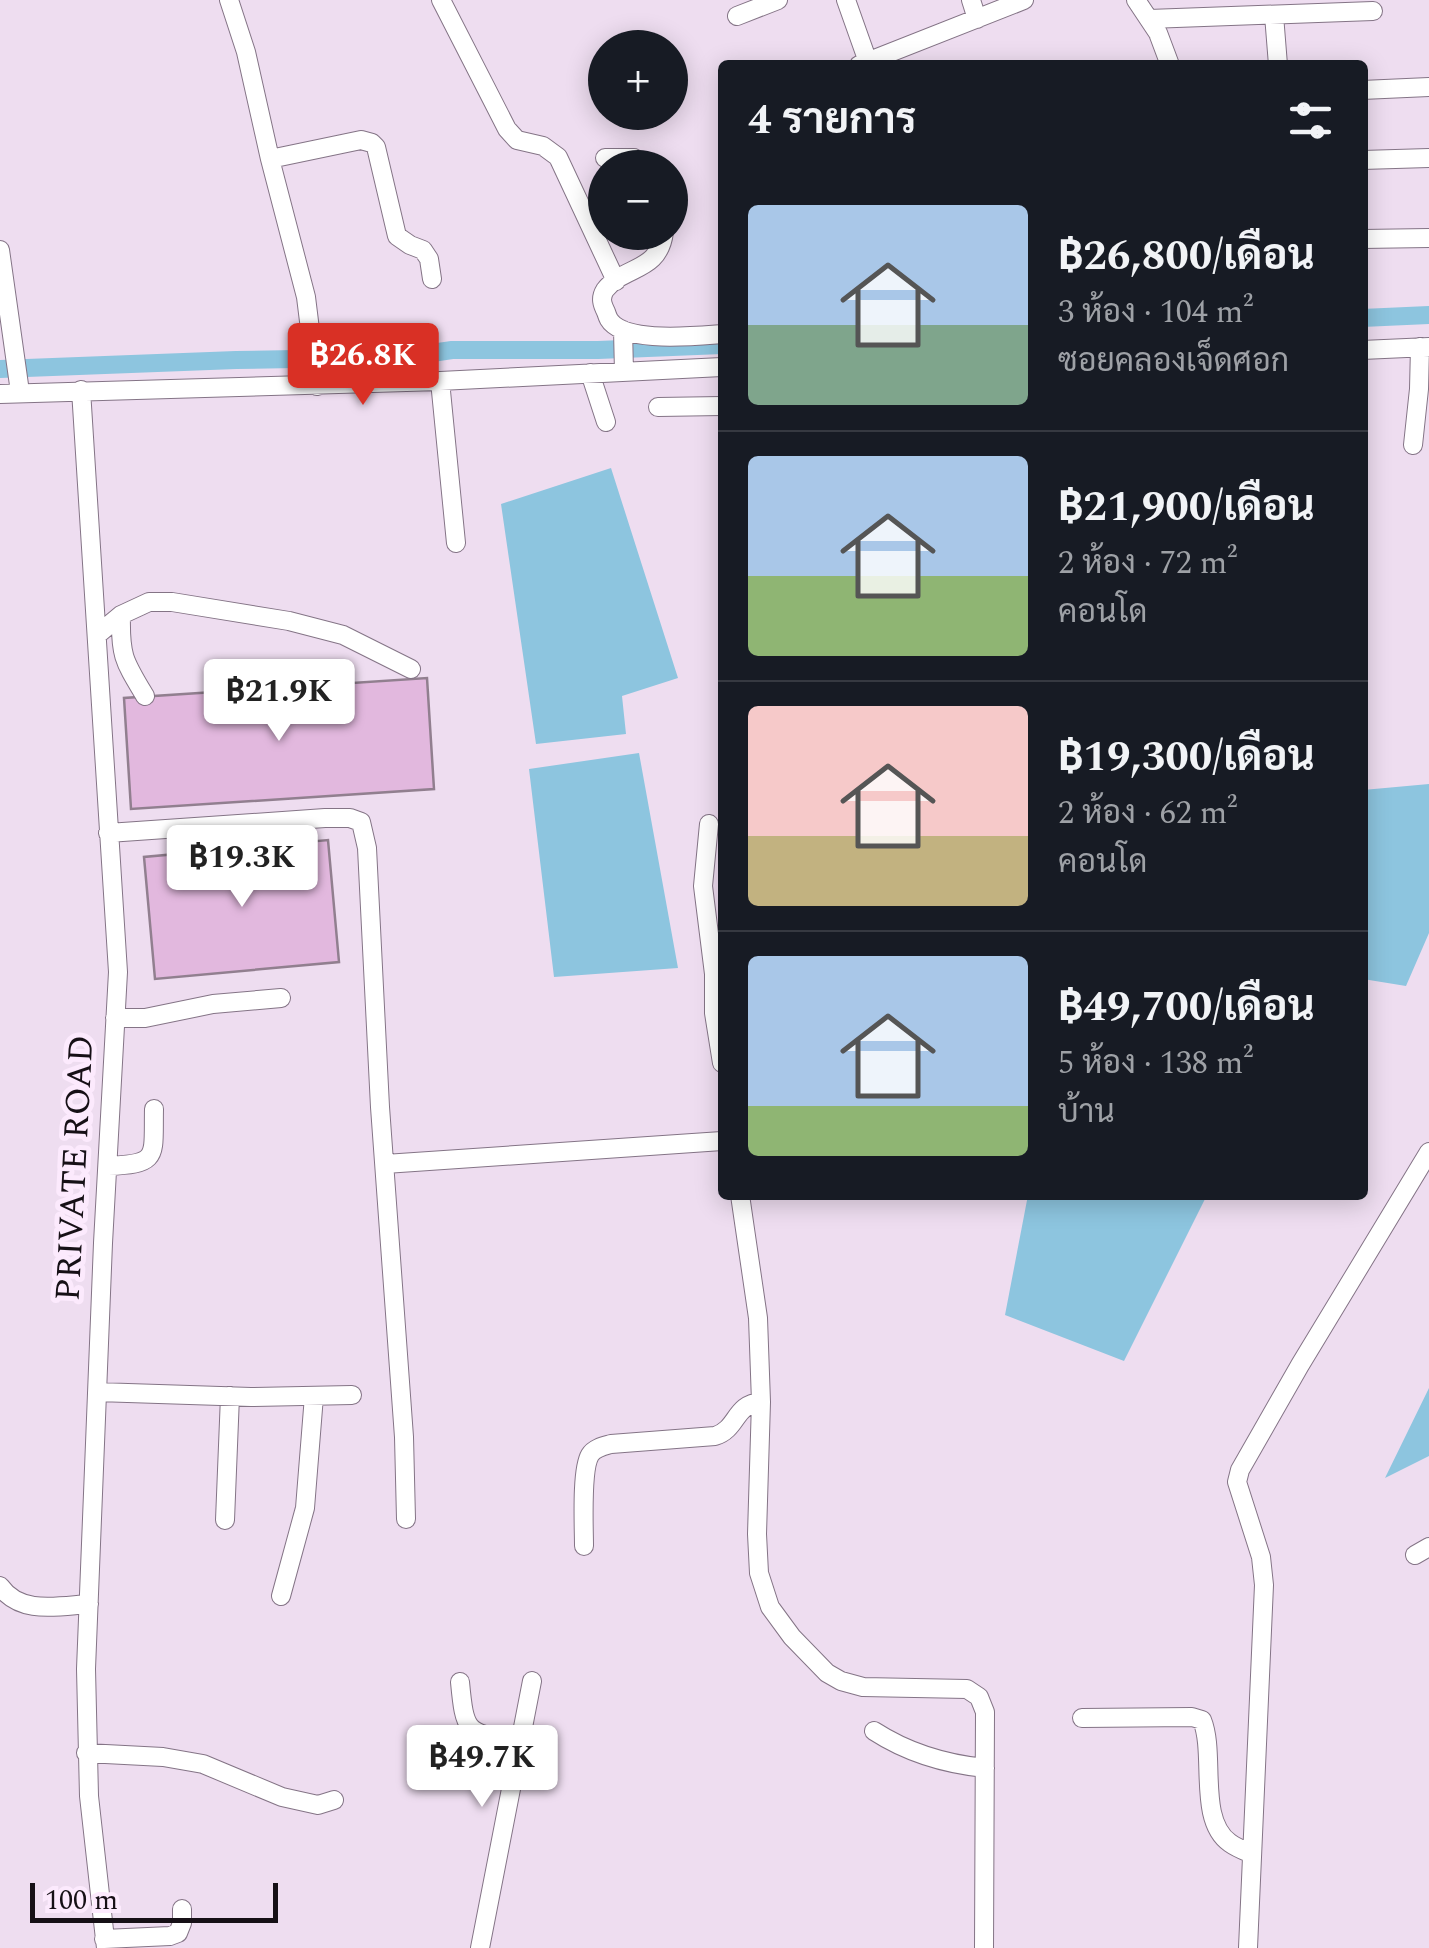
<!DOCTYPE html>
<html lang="th">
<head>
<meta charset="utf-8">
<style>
  body { margin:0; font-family:Spectral,Sarabun,serif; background:#242831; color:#f1f3f6; height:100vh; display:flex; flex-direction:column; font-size:38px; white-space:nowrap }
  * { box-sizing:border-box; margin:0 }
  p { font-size:32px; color:#9ea1a6 }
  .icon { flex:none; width:55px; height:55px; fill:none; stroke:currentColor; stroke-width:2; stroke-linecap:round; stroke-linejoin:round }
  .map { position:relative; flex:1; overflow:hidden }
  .drawer { position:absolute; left:718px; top:60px; width:650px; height:1140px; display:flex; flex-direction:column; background:#171b24; border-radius:10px; box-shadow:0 5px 25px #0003 }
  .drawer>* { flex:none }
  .controls { position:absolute; left:588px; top:30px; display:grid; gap:20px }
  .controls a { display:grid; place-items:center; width:100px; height:100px; border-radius:50%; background:#171b24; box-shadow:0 5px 25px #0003; font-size:50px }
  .scale { position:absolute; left:30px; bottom:25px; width:248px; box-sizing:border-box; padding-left:10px; border:5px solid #161016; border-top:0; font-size:28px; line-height:35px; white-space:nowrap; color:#161016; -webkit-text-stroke:8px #fceafd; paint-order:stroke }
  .price { position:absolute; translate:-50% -85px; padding:0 22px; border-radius:10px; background:#fff; color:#222; font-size:32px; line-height:65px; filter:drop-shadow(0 2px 5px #0008) }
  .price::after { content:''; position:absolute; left:50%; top:60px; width:30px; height:22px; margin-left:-15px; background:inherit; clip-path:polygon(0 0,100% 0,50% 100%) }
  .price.on { background:#d93025; color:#fff }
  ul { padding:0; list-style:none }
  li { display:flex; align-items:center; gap:30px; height:250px; padding:0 30px }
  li+li { border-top:2px solid #363941 }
  li span { display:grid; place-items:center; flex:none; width:280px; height:200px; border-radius:10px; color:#555 }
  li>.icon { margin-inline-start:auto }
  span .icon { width:120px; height:120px; fill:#fffc; stroke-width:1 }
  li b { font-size:42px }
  h2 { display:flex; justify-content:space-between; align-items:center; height:120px; padding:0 30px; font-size:42px }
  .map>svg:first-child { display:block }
  .water { fill:#8dc5df }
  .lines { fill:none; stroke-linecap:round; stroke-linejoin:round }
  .canal { stroke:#8dc5df; stroke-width:18 }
  .building { fill:#e2b8de; stroke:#917f8f; stroke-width:2.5 }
  .minor-casing { stroke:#847486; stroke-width:20 }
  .minor { stroke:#fff; stroke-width:18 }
  .labels { text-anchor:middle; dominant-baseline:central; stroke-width:10; stroke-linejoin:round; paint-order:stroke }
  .street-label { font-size:35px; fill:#161016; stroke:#fceafd }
</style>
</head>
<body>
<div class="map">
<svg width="1429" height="1948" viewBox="0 0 1429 1948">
  <rect width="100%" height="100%" fill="#eeddf0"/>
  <path class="water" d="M611 468 678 678 622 696 626 734 536 744 501 504Z
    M639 753 678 968 554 977 529 769Z
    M1429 784V933L1406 986 1363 979V790Z
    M1028 1195H1207L1124 1361 1005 1315Z
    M1429 1388V1456L1385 1478Z"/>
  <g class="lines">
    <path class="canal" d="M1362 318 1429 315
      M0 369 236 360 405 357 452 350H598L722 345"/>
  </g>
  <path class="building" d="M427 678 434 789 131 809 124 698Z
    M328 840 339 962 155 979 144 857Z"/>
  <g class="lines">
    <g class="minor-casing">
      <path id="minor" d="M229 0 246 52 270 159 306 297 317 386
        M441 0 507 129 517 140 543 146 558 157 616 281
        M846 0 868 62
        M971 0 977 19
        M1136 0 1158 33 1170 65
        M1274 15 1278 65
        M737 16 778 0
        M1149 19 1373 11
        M859 65 1024 0
        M1362 90 1429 87
        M605 158H634L651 168
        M270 159 361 140 372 143 376 147 397 236 410 245 423 250 429 259 432 279
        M1362 160 1429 158
        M664 232C659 273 624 265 605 290 600 298 602 304 606 312 608 318 609 321 614 325 636 342 695 336 722 334
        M1362 239 1429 238
        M0 250 20 392
        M623 330 624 372
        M1362 350 1429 347
        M590 373 606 422
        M440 381 456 543
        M81 390 118 972 103 1243 86 1669 89 1796 106 1948
        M0 394 440 381 722 367
        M658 407 722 406
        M1413 445 1419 389 1420 347
        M121 615C120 656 124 661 145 696
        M97 635 121 615 149 602H172L289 621 343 635 411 669
        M709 824 703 886 714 974V1013L722 1063
        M108 833 325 818H350L361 822 367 848 380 1107 404 1437 406 1519
        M115 1018H145L213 1004 281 998
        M385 1164 722 1141
        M108 1166C160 1164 153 1157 154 1109
        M740 1195 758 1318 761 1402 757 1534 759 1573 770 1607 792 1637 827 1673 841 1681 863 1687 967 1689 979 1697 985 1712 984 1948
        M97 1392 251 1397 352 1395
        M225 1520 230 1396
        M584 1546C584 1527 581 1470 590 1455 594 1448 604 1446 611 1444L715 1436C738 1429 734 1404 761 1402
        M1415 1555 1429 1547
        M0 1586C20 1615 58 1606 89 1604
        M281 1596 305 1508 314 1396
        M460 1682C465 1736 467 1732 519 1742
        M1082 1718 1192 1717 1202 1720C1216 1754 1197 1820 1230 1843 1237 1848 1245 1851 1252 1854
        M874 1731C908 1753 945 1764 985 1768
        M86 1753 163 1757 203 1764 282 1797 318 1805 334 1800
        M104 1939 170 1936 178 1933 182 1923V1909
        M480 1948 532 1681
        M1248 1948 1264 1585 1261 1557 1237 1482 1240 1470 1300 1365 1429 1152"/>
    </g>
    <use href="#minor" class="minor"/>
  </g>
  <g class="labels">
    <g class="street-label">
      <text transform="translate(75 1168) rotate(-87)">PRIVATE ROAD</text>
    </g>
  </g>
</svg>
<div class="controls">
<a>+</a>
<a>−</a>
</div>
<div class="scale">100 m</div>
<b class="price on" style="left:363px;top:408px">฿26.8K</b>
<b class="price" style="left:279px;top:744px">฿21.9K</b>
<b class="price" style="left:242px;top:910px">฿19.3K</b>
<b class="price" style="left:482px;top:1810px">฿49.7K</b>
<section class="drawer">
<h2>4 รายการ<svg class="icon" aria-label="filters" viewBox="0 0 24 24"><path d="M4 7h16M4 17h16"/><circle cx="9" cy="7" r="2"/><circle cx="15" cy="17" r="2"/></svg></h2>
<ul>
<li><span style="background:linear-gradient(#a9c7e8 60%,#7fa58c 0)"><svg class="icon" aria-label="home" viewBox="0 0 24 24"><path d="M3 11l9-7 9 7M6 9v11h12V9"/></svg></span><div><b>฿26,800/เดือน</b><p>3 ห้อง · 104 m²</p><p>ซอยคลองเจ็ดศอก</p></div></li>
<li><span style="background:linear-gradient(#a9c7e8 60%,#8fb573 0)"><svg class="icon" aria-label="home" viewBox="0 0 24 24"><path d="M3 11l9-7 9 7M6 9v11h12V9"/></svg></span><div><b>฿21,900/เดือน</b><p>2 ห้อง · 72 m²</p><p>คอนโด</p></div></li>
<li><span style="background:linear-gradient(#f6c9c9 65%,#c2b280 0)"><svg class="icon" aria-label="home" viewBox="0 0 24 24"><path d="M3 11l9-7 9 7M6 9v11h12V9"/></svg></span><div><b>฿19,300/เดือน</b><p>2 ห้อง · 62 m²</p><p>คอนโด</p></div></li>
<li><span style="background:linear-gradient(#a9c7e8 75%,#8fb573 0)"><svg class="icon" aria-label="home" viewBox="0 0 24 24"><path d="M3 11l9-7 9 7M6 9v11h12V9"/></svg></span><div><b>฿49,700/เดือน</b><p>5 ห้อง · 138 m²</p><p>บ้าน</p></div></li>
</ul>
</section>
</div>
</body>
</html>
